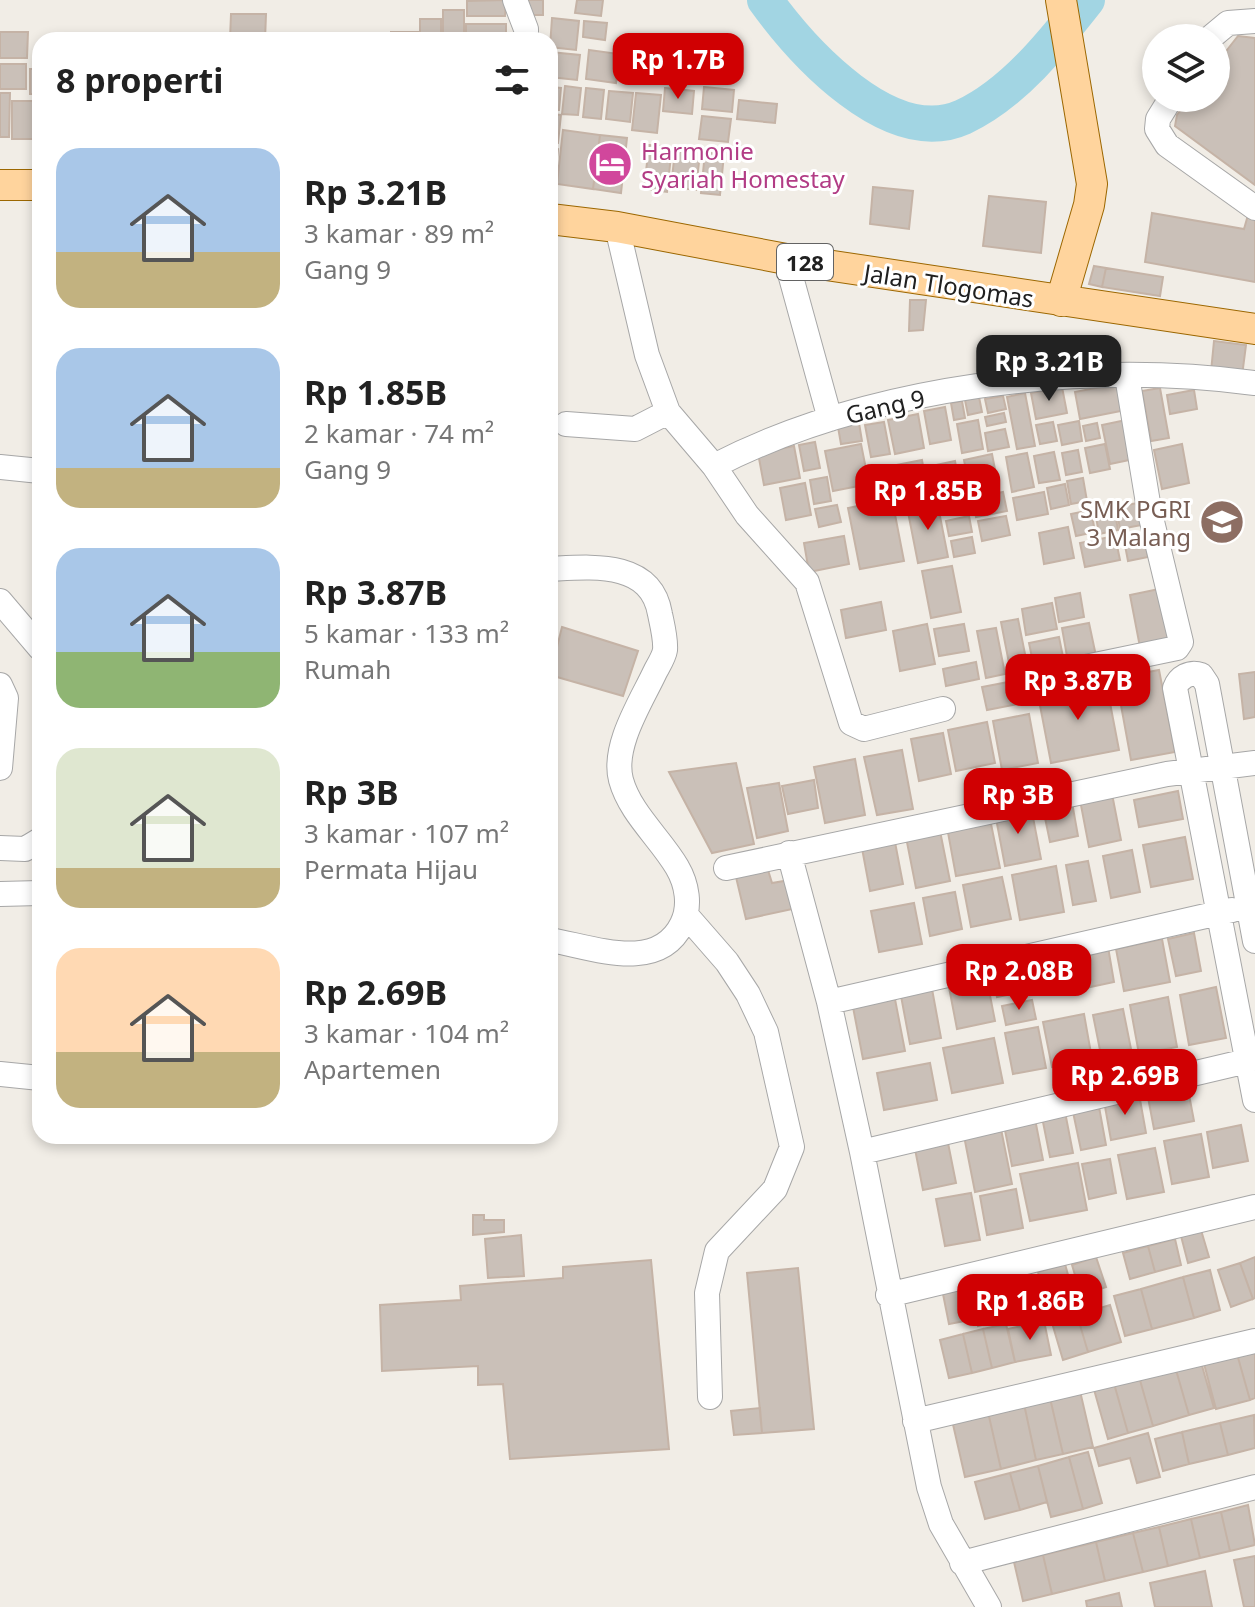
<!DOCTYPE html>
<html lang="id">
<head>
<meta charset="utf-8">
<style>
  body { margin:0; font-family:"Noto Sans",sans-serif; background:#f2f2f2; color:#222; height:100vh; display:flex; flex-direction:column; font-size:30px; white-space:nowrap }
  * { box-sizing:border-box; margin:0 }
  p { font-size:26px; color:#767676 }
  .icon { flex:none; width:44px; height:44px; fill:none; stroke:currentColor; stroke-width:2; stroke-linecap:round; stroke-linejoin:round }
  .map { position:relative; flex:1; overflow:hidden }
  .details { position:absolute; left:32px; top:32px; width:526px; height:1112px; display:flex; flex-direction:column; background:#fff; border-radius:24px; box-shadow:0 4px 12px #0003 }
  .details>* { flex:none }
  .tools { position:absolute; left:1142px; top:24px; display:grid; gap:16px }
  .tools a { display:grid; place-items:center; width:88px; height:88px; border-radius:50%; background:#fff; box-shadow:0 4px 12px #0003; font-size:40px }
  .price { position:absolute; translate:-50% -68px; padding:0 18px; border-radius:16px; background:#d00002; color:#fff; font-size:26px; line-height:52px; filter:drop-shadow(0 2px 4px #0008) }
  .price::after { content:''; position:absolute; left:50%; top:48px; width:24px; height:18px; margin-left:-12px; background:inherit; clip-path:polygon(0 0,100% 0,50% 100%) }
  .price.on { background:#222; color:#fff }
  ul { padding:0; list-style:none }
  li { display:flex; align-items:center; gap:24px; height:200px; padding:0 24px }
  li span { display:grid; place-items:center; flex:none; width:224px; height:160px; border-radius:24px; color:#555 }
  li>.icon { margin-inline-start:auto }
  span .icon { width:96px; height:96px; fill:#fffc; stroke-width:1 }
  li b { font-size:34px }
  h2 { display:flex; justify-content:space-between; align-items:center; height:96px; padding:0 24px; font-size:34px }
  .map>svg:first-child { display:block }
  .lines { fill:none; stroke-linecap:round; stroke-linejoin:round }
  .river { stroke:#a2d5e3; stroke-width:36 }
  .building { fill:#cac0b8; stroke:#c5b3a6; stroke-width:2 }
  .minor-casing { stroke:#a7a7a7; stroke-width:26 }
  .major-casing { stroke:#9c6700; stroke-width:32 }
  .minor { stroke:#fff; stroke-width:24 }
  .major { stroke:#ffd49d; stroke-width:30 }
  .labels { text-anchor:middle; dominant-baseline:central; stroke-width:6; stroke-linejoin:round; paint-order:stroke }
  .shield { fill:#fff; stroke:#636363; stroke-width:2 }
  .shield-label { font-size:22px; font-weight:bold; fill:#202020 }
  .hotel-label { font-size:24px; fill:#b23c85; stroke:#fff; text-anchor:start }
  .street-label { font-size:24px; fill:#202020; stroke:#fff }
  .education-label { font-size:24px; fill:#785e54; stroke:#fff; text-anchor:end }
</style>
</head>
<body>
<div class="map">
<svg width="1255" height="1607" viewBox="0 0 1255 1607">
  <rect width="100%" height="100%" fill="#f1ede6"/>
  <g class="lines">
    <path class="river" d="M765 0C802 51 890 150 963 117 1013 94 1054 42 1087 0"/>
  </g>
  <path class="building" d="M506 0 505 16H467V1Z
    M524 0H543V15H524Z
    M577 0H603L601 16 575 13Z
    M443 10H464V40H443Z
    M231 14H266L265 40H230Z
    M552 18 579 21 576 50 550 47Z
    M420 19H441V40H420Z
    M584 21 607 23 605 40 583 37Z
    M466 24H506V39L466 40Z
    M0 32H28L27 58H0Z
    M391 32H418V40H391Z
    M1238 36 1255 38V185L1175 126 1177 115 1190 98H1216V64Z
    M589 50 619 54 616 83 586 79Z
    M550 52 580 55 577 80 550 77Z
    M623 52 661 56 658 83 621 79Z
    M0 64H26V89H0Z
    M30 69H40V94H30Z
    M565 86 581 88 578 115 562 114Z
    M550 87 561 88 559 110H550Z
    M704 87 734 90 732 112 702 109Z
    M586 88 604 90 601 119 583 117Z
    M665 88 694 91 692 114 663 111Z
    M609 91 633 93 630 122 606 119Z
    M0 93H10L9 137H0Z
    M636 93 661 95 657 133 632 130Z
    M739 100 777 104 775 123 737 119Z
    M12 101H40V139H12Z
    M550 114 561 115 558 143 550 142Z
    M702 116 731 119 728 142 699 139Z
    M563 130 600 135 593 189 557 184Z
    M600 135 627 138 621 193 593 189Z
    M649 145 672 147 667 192 644 189Z
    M550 148 558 149 555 180 550 179Z
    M675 151 700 153 696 190 671 187Z
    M705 152 724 154 720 195 701 193Z
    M873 187 913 191 909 229 870 224Z
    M989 196 1046 202 1041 253 983 246Z
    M1152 213 1244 229 1248 215 1255 218V282L1145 262Z
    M1094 266 1106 268 1102 287 1089 284Z
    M1094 266 1163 277 1160 296 1102 287 1106 268Z
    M910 300H926L923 330 909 331Z
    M1214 341 1246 345 1242 376 1211 372Z
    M1126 382 1131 409 1080 419 1075 392Z
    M1062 387 1067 413 1036 419 1031 393Z
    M1160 388 1169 438 1151 441 1142 391Z
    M1194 390 1197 409 1170 414 1167 395Z
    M1025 393 1035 446 1017 449 1007 397Z
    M1003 396 1006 409 988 413 985 399Z
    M979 397 982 412 968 415 965 400Z
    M962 401 965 418 954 420 951 403Z
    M945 407 951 440 930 444 924 411Z
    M1004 413 1006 422 987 426 985 417Z
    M918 414 924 448 895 454 888 420Z
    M1131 419 1139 458 1110 464 1102 425Z
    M978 420 983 449 962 453 957 424Z
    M1079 421 1082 441 1062 445 1058 425Z
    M884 422 890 454 871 457 865 425Z
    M1053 422 1057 441 1040 444 1036 425Z
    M859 423 862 441 841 444 838 427Z
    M1097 423 1100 438 1086 441 1083 426Z
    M1005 429 1009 447 988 451 985 433Z
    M815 442 820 468 804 471 799 445Z
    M861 444 869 484 833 491 825 451Z
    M1105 444 1110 469 1090 473 1085 448Z
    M1182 444 1189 483 1162 489 1154 450Z
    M794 446 800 478 764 485 758 453Z
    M1078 450 1082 472 1066 475 1062 453Z
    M1054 452 1060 480 1039 483 1034 456Z
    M1027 453 1034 487 1012 492 1006 457Z
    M992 454 998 485 970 491 964 460Z
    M922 460 927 489 886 497 881 468Z
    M955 461 959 483 939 486 936 465Z
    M827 477 831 501 814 504 810 480Z
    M1083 478 1087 501 1071 504 1067 481Z
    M805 483 811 515 786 520 780 488Z
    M1065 484 1069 505 1051 509 1047 488Z
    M959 489 962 505 945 509 942 492Z
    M1003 492 1007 511 976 517 973 498Z
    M1044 492 1048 514 1017 520 1013 498Z
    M892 499 904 561 860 569 848 508Z
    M937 501 948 557 918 563 907 507Z
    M1143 502 1147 524 1120 529 1116 507Z
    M837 505 841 522 819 527 815 509Z
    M1114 507 1118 530 1099 534 1095 511Z
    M1091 510 1095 532 1076 536 1071 514Z
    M969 516 972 532 949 536 946 521Z
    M1006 516 1010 535 982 541 978 521Z
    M1068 527 1074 558 1044 564 1039 533Z
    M844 536 849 564 809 572 804 543Z
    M1115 536 1120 560 1085 567 1080 543Z
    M1144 536 1148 557 1128 561 1124 540Z
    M972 537 975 553 954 557 951 541Z
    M952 566 961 612 931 618 922 571Z
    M1164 588 1174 640 1140 647 1130 595Z
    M1080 593 1084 617 1059 622 1055 598Z
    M881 602 886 630 846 638 841 610Z
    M1052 603 1057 629 1026 635 1022 609Z
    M1018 619 1026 659 1009 663 1001 622Z
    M1089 623 1096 656 1068 662 1062 628Z
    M927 624 935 664 900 671 893 631Z
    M964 624 969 651 939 656 934 629Z
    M562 627 638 651 623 696 550 675Z
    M996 628 1005 674 986 678 977 631Z
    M1059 637 1065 667 1035 672 1029 643Z
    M976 662 979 679 946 686 943 669Z
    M1159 670 1175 752 1131 760 1116 678Z
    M1255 672V717L1244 719 1239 674Z
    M1024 679 1028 702 987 710 982 687Z
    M1106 682 1119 750 1051 763 1038 695Z
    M1029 714 1038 763 1002 770 993 721Z
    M987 722 995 763 956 771 948 730Z
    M943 733 951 774 919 781 911 739Z
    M902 750 913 809 877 815 864 757Z
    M855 759 865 815 825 823 814 767Z
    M736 763 754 844 712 853 669 772Z
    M814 780 818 808 788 814 782 786Z
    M779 783 788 831 757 838 747 788Z
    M1178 791 1183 819 1139 827 1134 800Z
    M1112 794 1121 840 1089 847 1080 800Z
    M1031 807 1041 859 1005 866 995 813Z
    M1073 808 1078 836 1050 842 1044 813Z
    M990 819 1000 868 956 876 947 827Z
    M940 831 950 881 916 888 906 837Z
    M894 837 903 884 870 891 861 843Z
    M1185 837 1193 879 1151 887 1143 845Z
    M1132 850 1140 892 1111 898 1103 856Z
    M1088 861 1096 901 1073 905 1066 865Z
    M1056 866 1064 912 1020 920 1012 875Z
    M768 870 772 883 790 880 797 908 746 919 736 877Z
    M1002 877 1011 919 971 927 963 885Z
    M955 892 962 929 930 936 923 898Z
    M914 903 922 944 879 952 871 911Z
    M1194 933 1201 971 1176 976 1168 939Z
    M1162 939 1170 982 1124 991 1116 949Z
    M1108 947 1114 982 1081 989 1074 953Z
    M1060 953 1067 983 1041 988 1035 958Z
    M1028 967 1032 990 997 997 992 974Z
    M986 975 995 1021 957 1029 948 982Z
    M1216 987 1226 1038 1189 1045 1180 995Z
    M932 989 941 1038 910 1044 901 996Z
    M894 994 905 1051 863 1059 852 1002Z
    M1168 997 1177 1047 1139 1054 1130 1005Z
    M1032 1000 1036 1019 1006 1025 1002 1006Z
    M1123 1009 1131 1049 1101 1055 1093 1015Z
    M1084 1014 1092 1059 1052 1067 1043 1022Z
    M1038 1027 1046 1068 1013 1074 1005 1033Z
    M994 1038 1003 1083 952 1093 943 1048Z
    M930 1063 937 1100 884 1110 877 1073Z
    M1187 1084 1194 1121 1154 1129 1147 1092Z
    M1139 1094 1146 1133 1111 1140 1104 1101Z
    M1099 1107 1106 1145 1081 1150 1073 1112Z
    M1065 1112 1073 1153 1050 1157 1042 1117Z
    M1035 1119 1043 1160 1012 1166 1004 1125Z
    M1241 1125 1248 1161 1213 1168 1207 1132Z
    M1001 1129 1012 1184 975 1192 964 1136Z
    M1201 1134 1209 1177 1172 1184 1164 1141Z
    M948 1143 956 1183 923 1190 915 1149Z
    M1155 1148 1164 1192 1127 1199 1118 1155Z
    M1110 1159 1116 1193 1089 1199 1082 1164Z
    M1078 1163 1087 1210 1030 1221 1020 1174Z
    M1016 1189 1023 1228 987 1235 980 1196Z
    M971 1193 980 1240 945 1246 936 1199Z
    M473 1215H484V1220H504V1232L473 1235Z
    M1201 1230 1209 1257 1188 1263 1181 1236Z
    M521 1235 524 1276 488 1278 485 1239Z
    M1175 1239 1181 1265 1155 1272 1148 1246Z
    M1148 1246 1155 1272 1130 1279 1123 1253Z
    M1096 1257 1106 1287 1081 1295 1072 1265Z
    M1255 1257V1298L1253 1299 1240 1263Z
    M651 1260 669 1449 510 1459 503 1384 478 1385V1366L382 1371 380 1305 461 1300 460 1286 563 1278V1267Z
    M1240 1263 1253 1299 1231 1307 1218 1270Z
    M1065 1264 1077 1307 1049 1315 1038 1272Z
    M798 1268 814 1429 762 1433 747 1273Z
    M1210 1270 1220 1310 1194 1318 1183 1277Z
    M1030 1273 1041 1314 1014 1321 1004 1279Z
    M1183 1277 1194 1318 1152 1329 1141 1289Z
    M997 1282 1006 1319 978 1326 969 1289Z
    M964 1289 970 1320 949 1324 943 1294Z
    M1141 1289 1152 1329 1125 1336 1114 1296Z
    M1110 1305 1121 1342 1088 1352 1077 1315Z
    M1077 1315 1088 1352 1063 1360 1052 1323Z
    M1044 1321 1051 1355 1015 1362 1008 1329Z
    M1006 1324 1015 1362 992 1368 983 1329Z
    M983 1329 992 1368 972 1373 963 1334Z
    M963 1334 972 1373 949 1378 940 1340Z
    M1255 1349V1398L1250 1400 1237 1354Z
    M1237 1354 1250 1400 1216 1409 1204 1364Z
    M1199 1355 1214 1408 1189 1415 1174 1363Z
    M1174 1363 1189 1415 1153 1426 1138 1373Z
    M1138 1373 1153 1426 1128 1433 1113 1380Z
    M1113 1380 1128 1433 1108 1439 1093 1386Z
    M1080 1391 1093 1447 1063 1454 1050 1398Z
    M1050 1398 1063 1454 1036 1460 1024 1404Z
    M1024 1404 1036 1460 1001 1469 988 1412Z
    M760 1408 762 1433 734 1435 731 1411Z
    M988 1412 1001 1469 965 1477 952 1420Z
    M1254 1415 1255 1448 1228 1455 1220 1423Z
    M1220 1423 1228 1455 1189 1464 1182 1432Z
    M1182 1432 1189 1464 1163 1471 1155 1439Z
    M1148 1433 1160 1477 1137 1483 1130 1458 1099 1466 1094 1448Z
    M1088 1452 1102 1503 1083 1509 1069 1457Z
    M1069 1457 1083 1509 1051 1517 1038 1466Z
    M1038 1466 1047 1502 1020 1510 1010 1473Z
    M1010 1473 1020 1510 985 1519 975 1482Z
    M1248 1505 1255 1545 1230 1551 1221 1512Z
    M1221 1512 1230 1551 1200 1558 1191 1519Z
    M1191 1519 1200 1558 1168 1566 1159 1527Z
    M1159 1527 1168 1566 1143 1572 1133 1533Z
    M1133 1533 1143 1572 1105 1581 1096 1542Z
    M1096 1542 1105 1581 1052 1594 1043 1555Z
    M1043 1555 1052 1594 1023 1601 1014 1562Z
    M1255 1556V1607H1244L1234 1560Z
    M1205 1571 1212 1607H1155L1150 1583Z
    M1119 1593 1122 1607H1087L1086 1601Z"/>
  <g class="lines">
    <g class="minor-casing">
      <path id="minor" d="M515 0 526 29V40
        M1210 38 1228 23 1255 21
        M1171 98 1158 119 1157 129 1167 145 1255 208
        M617 227 647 355 668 412 714 466 747 515 807 582 851 723 864 729 943 709
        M786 259 830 419
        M566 424 635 429 668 412
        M714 466C869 386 1083 360 1255 383
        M0 467 40 471
        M550 569C591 567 651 560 660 614 662 624 666 639 665 650 664 657 658 666 655 672 641 702 612 746 621 780 630 813 660 838 677 867 687 884 691 906 682 924 658 974 592 947 550 940
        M0 601 40 648
        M1047 675 1177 648 1181 642 1149 509 1127 376
        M0 685 6 698 0 768
        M0 848 25 849 40 840
        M789 853 829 1002 862 1152 929 1487 941 1524 989 1607
        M726 868 1167 774 1255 763
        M0 894 40 893
        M686 915 727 962 748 994 766 1032 792 1147 775 1189 717 1251 707 1293 710 1397
        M1255 941 1207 684 1201 675C1190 671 1179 677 1175 688L1255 1100
        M829 1002 1232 910
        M0 1074 40 1078
        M862 1152 1247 1061
        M888 1295 1255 1207
        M915 1421 1255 1341
        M962 1563 1255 1487"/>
    </g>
    <g class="major-casing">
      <path id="major" d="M1061 0 1092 184 1089 205 1061 301
        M0 185H40
        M550 219 617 227 786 259 1255 329"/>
    </g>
    <use href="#minor" class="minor"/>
    <use href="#major" class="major"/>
  </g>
  <defs>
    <g id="hotel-disc" transform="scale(2.3)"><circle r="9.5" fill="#d1479c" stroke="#fff"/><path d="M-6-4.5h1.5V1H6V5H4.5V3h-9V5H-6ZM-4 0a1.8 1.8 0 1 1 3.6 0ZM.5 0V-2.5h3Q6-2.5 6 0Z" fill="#fff"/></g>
    <g id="school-disc" transform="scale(2.3)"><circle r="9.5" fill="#8d6e63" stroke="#fff"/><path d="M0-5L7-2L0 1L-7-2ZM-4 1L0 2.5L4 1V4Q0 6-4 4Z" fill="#fff"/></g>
  </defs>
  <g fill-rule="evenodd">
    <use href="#hotel-disc" x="610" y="164"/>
    <use href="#school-disc" x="1222" y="522"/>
  </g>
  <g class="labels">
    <rect class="shield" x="777" y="244" width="56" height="36" rx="6"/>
    <g class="shield-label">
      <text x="805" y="262">128</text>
    </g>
    <g class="hotel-label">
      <text x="641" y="150">Harmonie<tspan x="641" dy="28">Syariah Homestay</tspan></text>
    </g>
    <g class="street-label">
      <text transform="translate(949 285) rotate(9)">Jalan Tlogomas</text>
      <text transform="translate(885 406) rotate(-13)">Gang 9</text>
    </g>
    <g class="education-label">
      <text x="1191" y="508">SMK PGRI<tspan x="1191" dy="28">3 Malang</tspan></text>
    </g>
  </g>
</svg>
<div class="tools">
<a><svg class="icon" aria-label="layers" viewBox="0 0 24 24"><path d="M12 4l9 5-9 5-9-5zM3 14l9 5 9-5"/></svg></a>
</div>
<b class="price" style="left:678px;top:101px">Rp 1.7B</b>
<b class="price on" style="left:1049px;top:403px">Rp 3.21B</b>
<b class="price" style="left:928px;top:532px">Rp 1.85B</b>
<b class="price" style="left:1078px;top:722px">Rp 3.87B</b>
<b class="price" style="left:1018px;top:836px">Rp 3B</b>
<b class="price" style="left:1019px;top:1012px">Rp 2.08B</b>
<b class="price" style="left:1125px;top:1117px">Rp 2.69B</b>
<b class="price" style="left:1030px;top:1342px">Rp 1.86B</b>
<section class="details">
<h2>8 properti<svg class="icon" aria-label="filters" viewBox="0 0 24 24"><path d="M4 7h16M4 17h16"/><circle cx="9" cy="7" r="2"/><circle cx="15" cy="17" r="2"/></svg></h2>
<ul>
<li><span style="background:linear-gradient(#a9c7e8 65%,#c2b280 0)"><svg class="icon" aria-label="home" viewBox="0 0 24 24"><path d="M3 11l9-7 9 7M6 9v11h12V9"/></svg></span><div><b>Rp 3.21B</b><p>3 kamar · 89 m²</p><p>Gang 9</p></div></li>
<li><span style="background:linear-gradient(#a9c7e8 75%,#c2b280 0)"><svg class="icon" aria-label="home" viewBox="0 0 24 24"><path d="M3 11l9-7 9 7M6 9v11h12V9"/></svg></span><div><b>Rp 1.85B</b><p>2 kamar · 74 m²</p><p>Gang 9</p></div></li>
<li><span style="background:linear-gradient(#a9c7e8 65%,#8fb573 0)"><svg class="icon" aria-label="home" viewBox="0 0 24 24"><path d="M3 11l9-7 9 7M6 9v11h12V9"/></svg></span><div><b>Rp 3.87B</b><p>5 kamar · 133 m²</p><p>Rumah</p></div></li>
<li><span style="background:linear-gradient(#dfe7d0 75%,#c2b280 0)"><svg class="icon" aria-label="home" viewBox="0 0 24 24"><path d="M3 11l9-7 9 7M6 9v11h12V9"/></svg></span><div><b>Rp 3B</b><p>3 kamar · 107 m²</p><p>Permata Hijau</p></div></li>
<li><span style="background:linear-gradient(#ffd9b3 65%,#c2b280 0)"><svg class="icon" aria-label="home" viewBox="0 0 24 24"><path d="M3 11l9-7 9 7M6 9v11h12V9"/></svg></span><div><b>Rp 2.69B</b><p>3 kamar · 104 m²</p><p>Apartemen</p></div></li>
</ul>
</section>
</div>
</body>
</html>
